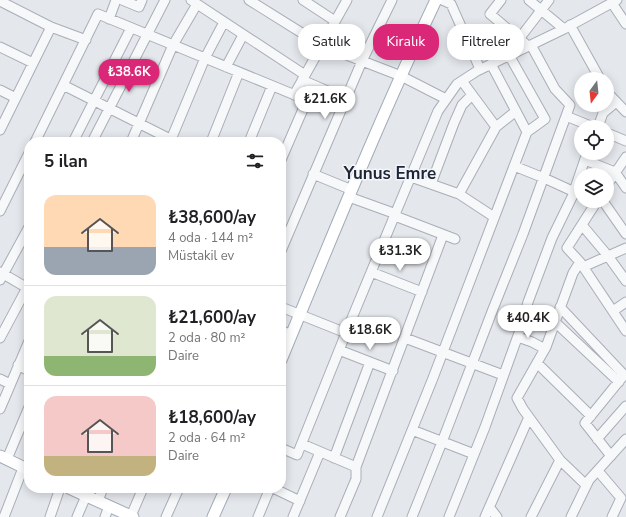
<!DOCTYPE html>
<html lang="tr">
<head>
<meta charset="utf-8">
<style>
  body { margin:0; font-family:"Nunito Sans",sans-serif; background:#f2f2f2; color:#202124; height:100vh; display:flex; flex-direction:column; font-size:15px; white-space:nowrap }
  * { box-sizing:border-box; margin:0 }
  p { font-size:13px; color:#757577 }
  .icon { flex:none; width:22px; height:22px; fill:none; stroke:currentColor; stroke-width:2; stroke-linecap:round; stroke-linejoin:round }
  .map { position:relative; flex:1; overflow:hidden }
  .drawer { position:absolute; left:24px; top:137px; width:262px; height:356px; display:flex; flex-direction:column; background:#fff; border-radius:16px; box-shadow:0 2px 10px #0003 }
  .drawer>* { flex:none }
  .banner { position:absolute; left:298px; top:24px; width:268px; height:36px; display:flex; gap:8px }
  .needle { width:26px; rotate:195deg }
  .fabs { position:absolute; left:574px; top:72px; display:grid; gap:8px }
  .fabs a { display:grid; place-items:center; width:40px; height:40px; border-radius:50%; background:#fff; box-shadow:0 2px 10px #0003; font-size:20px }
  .price { position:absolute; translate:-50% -34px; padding:0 9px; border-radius:14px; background:#fff; color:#222; font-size:13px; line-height:26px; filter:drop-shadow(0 1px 2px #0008) }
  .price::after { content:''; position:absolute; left:50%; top:24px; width:12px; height:9px; margin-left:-6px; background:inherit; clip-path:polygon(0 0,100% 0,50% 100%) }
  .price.selected { background:#db2777; color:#fff }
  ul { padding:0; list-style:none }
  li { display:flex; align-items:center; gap:12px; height:100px; padding:0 20px }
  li+li { border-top:1px solid #e0e0e0 }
  li span { display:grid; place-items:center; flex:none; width:112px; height:80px; border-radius:12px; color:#555 }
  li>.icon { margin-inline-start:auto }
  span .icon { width:48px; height:48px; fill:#fffc; stroke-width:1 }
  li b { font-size:17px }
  h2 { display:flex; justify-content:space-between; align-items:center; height:48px; padding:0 20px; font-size:17px }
  .pill { padding:0 14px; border-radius:16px; background:#fff; box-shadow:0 2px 10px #0003; font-size:14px; line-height:36px }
  .pill.selected { background:#db2777; color:#fff }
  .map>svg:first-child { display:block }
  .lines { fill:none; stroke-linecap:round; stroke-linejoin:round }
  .minor-casing { stroke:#a9aeb7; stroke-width:11 }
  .major-casing { stroke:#a3abb8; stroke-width:13 }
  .minor { stroke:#f7f8fa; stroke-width:9 }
  .major { stroke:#fff; stroke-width:11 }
  .labels { text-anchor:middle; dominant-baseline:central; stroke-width:3; stroke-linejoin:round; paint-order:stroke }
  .district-label { font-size:17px; font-weight:bold; fill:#1d2536; stroke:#f4f6f9 }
</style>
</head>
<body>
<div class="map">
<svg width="626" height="517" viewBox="0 0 626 517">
  <rect width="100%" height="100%" fill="#e4e7ec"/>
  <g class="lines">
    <g class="minor-casing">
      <path id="minor" d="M122 0 139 7 142 0
        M191 0 305 75
        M249 0 321 45 401 76 446 99
        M303 0 335 21
        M442 0 451 4 480 69
        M501 0 490 14 528 46
        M529 0 564 29
        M0 1 51 27 86 40
        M612 3 626 24
        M109 19 116 0
        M570 25 600 79
        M519 39 549 0
        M0 47 33 63
        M509 55 545 119 527 132
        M226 67 243 35
        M302 80 346 99
        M462 81 496 127
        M63 85 176 142
        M0 90 16 98
        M607 92 626 112
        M294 95 347 0
        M566 116 593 127
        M598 127 603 113 616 102
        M0 130 51 27
        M607 133 626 141
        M35 142 98 14 307 100 281 160
        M73 142 131 28
        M92 142 165 0
        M131 142 173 45 197 4
        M170 142 205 58 224 22
        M211 142 239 72
        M249 142 272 86
        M585 160 615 172 626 188
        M514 166 544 178 581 195
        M313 174 352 190
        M411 177 459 194 494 217
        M431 184 454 123 462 105 472 95
        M607 185 626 157
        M459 194 496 127 516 111
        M349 197 396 214
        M597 201 567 248 580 262 626 331
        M603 201 626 234
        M0 211 29 153
        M395 216 455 239
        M582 225 608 256 626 281
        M281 251 362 61 392 0
        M580 262 573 273 546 347 517 398 523 409 560 460 586 485
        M583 267 626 248
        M0 272 29 289
        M371 272 422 292
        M0 280 29 227
        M281 307 346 333
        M560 307 624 375 585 423 611 456
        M613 311 626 302
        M555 322 619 382
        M281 330 291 335
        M518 337 532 342 545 349
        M0 338 29 284
        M405 338 503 375
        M339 350 393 371
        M537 363 591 416
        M18 365 29 371
        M0 379 10 384
        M0 409 29 341
        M412 430 474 454
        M597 439 626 406
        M302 444 356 467
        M281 448 297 455 352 318 438 111 457 84 477 71 564 29 617 0
        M334 458 370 362
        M7 459 29 407
        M598 471 621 498 612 517
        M273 488 300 501
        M98 501 103 488
        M490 508 497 517
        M131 516 143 488
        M4 517 23 468
        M50 517 60 488
        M77 517 86 496
        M105 517 109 506
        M166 517 179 488
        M258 517 270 488
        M293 517 320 452
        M340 517 356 479V467L443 235
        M377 517 433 378 527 132 491 64
        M412 517 442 442 493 309 523 234 570 105 555 89 531 45
        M449 517 485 427 520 330 528 302 552 238 572 197 587 153
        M485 517 529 417
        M531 517 560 460
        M571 517 589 480 626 439"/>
    </g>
    <g class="major-casing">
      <path id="major" d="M281 360C331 239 380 118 436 0
        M0 456 29 470
        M69 488 133 517
        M213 517 226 488"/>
    </g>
    <use href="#minor" class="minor"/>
    <use href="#major" class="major"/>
  </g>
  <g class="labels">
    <g class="district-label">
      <text x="390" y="173">Yunus Emre</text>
    </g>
  </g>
</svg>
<div class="fabs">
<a><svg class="needle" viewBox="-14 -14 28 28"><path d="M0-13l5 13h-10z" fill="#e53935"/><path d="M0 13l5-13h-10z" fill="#757577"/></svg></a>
<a><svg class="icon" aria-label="locate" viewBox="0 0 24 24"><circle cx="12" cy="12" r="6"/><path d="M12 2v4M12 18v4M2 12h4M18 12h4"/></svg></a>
<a><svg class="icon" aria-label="layers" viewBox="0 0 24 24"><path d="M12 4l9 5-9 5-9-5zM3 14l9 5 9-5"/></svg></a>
</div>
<b class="price selected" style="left:129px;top:93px">₺38.6K</b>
<b class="price" style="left:325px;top:120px">₺21.6K</b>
<b class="price" style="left:400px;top:272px">₺31.3K</b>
<b class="price" style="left:528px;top:339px">₺40.4K</b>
<b class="price" style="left:370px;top:351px">₺18.6K</b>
<div class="banner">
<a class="pill">Satılık</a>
<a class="pill selected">Kiralık</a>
<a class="pill">Filtreler</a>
</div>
<section class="drawer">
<h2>5 ilan<svg class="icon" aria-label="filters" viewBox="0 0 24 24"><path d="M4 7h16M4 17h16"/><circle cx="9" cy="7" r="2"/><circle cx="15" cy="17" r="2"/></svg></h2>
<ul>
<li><span style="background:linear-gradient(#ffd9b3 65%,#9aa5b1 0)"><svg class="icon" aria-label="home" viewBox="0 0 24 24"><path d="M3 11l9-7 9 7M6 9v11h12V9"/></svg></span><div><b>₺38,600/ay</b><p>4 oda · 144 m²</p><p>Müstakil ev</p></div></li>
<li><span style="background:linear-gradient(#dfe7d0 75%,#8fb573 0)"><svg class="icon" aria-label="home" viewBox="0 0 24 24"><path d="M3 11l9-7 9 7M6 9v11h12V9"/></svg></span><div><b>₺21,600/ay</b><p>2 oda · 80 m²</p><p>Daire</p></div></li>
<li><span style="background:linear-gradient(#f6c9c9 75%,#c2b280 0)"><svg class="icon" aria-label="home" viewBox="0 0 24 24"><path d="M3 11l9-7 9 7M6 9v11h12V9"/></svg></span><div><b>₺18,600/ay</b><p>2 oda · 64 m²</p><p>Daire</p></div></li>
</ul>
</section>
</div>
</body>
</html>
